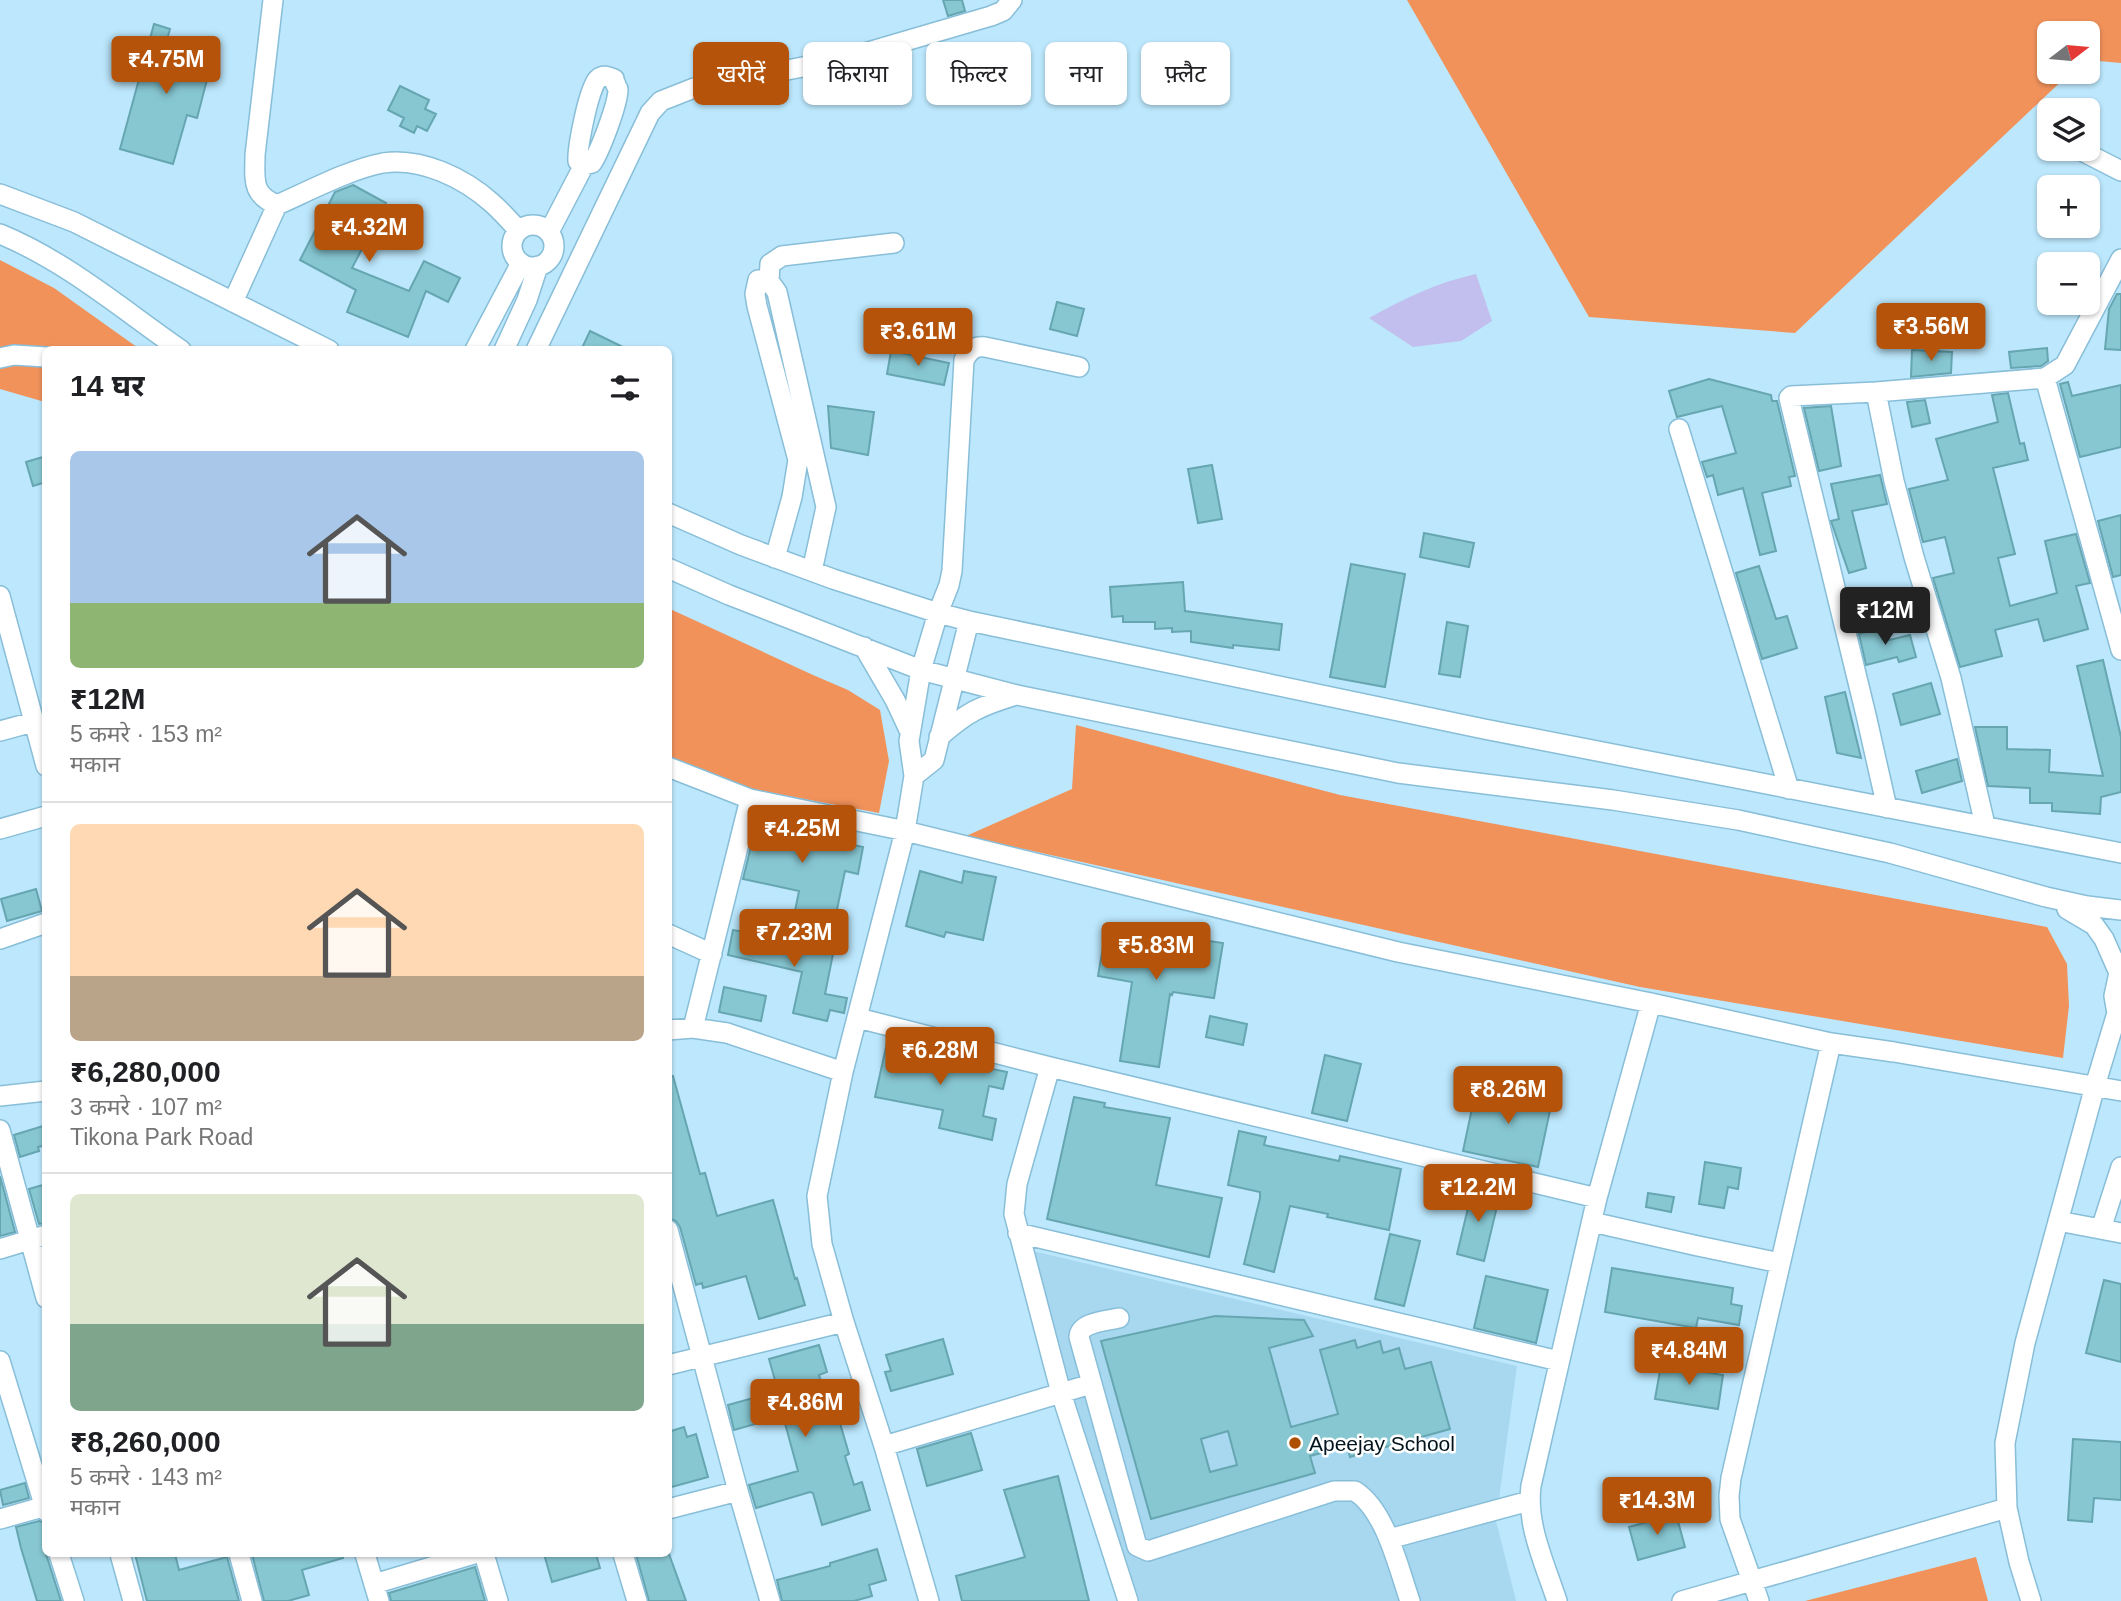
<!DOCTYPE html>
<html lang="hi">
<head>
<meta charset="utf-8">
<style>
  body { margin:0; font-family:Helvetica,"Noto Sans Devanagari",sans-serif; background:#f2f2f2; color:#202124; height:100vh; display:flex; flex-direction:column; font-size:26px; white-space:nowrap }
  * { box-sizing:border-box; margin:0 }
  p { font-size:23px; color:#757577 }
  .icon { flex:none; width:38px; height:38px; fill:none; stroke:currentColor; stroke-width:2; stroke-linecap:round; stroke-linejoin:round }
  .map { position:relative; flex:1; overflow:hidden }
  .drawer { position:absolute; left:42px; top:346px; width:630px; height:1211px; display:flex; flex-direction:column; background:#fff; border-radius:10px; box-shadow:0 2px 5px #0004 }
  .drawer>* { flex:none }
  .banner { position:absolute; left:693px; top:42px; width:665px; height:63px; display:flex; gap:14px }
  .needle { width:46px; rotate:74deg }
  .fabs { position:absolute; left:2037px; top:21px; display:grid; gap:14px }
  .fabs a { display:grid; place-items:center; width:63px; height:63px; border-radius:10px; background:#fff; box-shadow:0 2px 5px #0004; font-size:35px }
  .price { position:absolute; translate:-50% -60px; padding:0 16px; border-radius:7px; background:#b45309; color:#fff; font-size:23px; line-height:46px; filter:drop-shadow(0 2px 4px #0008) }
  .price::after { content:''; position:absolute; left:50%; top:42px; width:21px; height:16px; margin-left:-10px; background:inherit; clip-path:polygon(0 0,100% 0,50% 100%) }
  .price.selected { background:#222; color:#fff }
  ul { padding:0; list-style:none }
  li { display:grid; align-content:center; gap:14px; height:371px; padding:0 28px }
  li+li { border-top:2px solid #e0e0e0 }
  li span { display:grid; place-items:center; height:217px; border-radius:10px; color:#555 }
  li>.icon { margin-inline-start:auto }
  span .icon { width:126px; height:126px; fill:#fffc; stroke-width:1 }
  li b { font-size:30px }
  h2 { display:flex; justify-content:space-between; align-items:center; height:84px; padding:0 28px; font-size:30px }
  .chip { padding:0 24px; border-radius:10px; background:#fff; box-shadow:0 2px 5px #0004; font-size:24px; line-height:63px }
  .chip.selected { background:#b45309; color:#fff }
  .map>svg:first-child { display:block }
  .built { fill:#a7d8f0 }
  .green { fill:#f1925b }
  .water { fill:#c2beed }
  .building { fill:#87c7d2; stroke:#66a6b1; stroke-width:2; fill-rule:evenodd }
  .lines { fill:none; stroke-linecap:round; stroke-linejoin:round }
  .minor-casing { stroke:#88bed8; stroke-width:22 }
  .minor { stroke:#fff; stroke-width:19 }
  .poi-dot { fill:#ae4f00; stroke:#fff; stroke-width:2.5 }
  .labels { text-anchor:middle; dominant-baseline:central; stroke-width:5; stroke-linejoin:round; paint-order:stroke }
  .poi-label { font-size:21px; fill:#01141d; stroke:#fff; text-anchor:start }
</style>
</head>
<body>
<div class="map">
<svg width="2121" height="1601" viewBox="0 0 2121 1601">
  <rect width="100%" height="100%" fill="#bce7fc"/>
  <path class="built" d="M1029 1250 1517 1366 1496 1521 1516 1601H1129Z"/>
  <path class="green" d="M1407 0H2121V63L2088 60V33H2049V72H2071L1795 333 1589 317Z
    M0 260 54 288 141 350H46L45 402 0 389Z
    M668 608 813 675 848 690 880 710 889 761 879 813 740 787 669 758Z
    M1076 725 1340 795 2047 927 2067 964 2069 1006 2063 1058 1640 987 966 836 1072 789Z
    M1976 1557 1988 1601H1805Z"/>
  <path class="water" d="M1476 274 1492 321 1461 341 1413 347 1369 318C1405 298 1436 283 1476 274Z"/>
  <path class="building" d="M943 0H962L965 11 948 16Z
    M154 24 170 29 167 40 214 53 197 118 187 115 173 164 120 149Z
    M400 86 429 100 425 109 436 114 427 131 417 126 414 133 400 126 404 118 388 110Z
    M353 185 386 203 352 268 409 291 424 261 460 278 448 302 426 291 408 337 347 312 356 290 300 260 335 192Z
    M2117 294H2121V350L2105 349 2109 309Z
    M1057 302 1084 309 1077 336 1050 329Z
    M590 331 629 350H581Z
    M2047 348 2048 361 2041 366 2011 368 2009 352Z
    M1912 350 1952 352 1951 373 1911 377Z
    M891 351 949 363 944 385 887 374Z
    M1709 379 1771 395 1772 401H1777L1795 476 1789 477 1791 486 1762 493 1776 551 1760 555 1743 488 1718 495 1713 475 1707 477 1702 462 1736 453 1722 406 1677 417 1669 391Z
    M2068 382 2072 396 2121 385V447L2080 457 2060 384Z
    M2008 393 2020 444 2024 443 2028 460 1993 468 2015 554 1998 558 2010 606 2057 593 2045 541 2076 534 2090 583 2076 586 2088 629 2044 641 2038 619 1995 630 2002 656 1960 667 1933 578 1954 573 1945 537 1923 542 1909 489 1948 480 1936 439 1998 422 1992 395Z
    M1925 400 1930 423 1912 427 1907 402Z
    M828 406 874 412 868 455 831 448Z
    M1831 406 1841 466 1819 471 1804 408Z
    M46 456V482L33 486 26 462Z
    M1212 465 1222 519 1198 523 1188 469Z
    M1880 475 1887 504 1852 511 1866 568 1849 573 1831 521 1839 519 1831 484Z
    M2121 515V575L2113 577 2098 521Z
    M1424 533 1474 543 1469 567 1420 557Z
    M1351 564 1405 574 1385 687 1330 677Z
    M1759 566 1776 619 1787 616 1797 648 1762 659 1736 573Z
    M1183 582 1185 611 1282 624 1279 650 1233 645V648L1191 642V631L1172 632V628L1155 629V622H1123V616L1112 617 1110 587Z
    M1447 622 1468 626 1460 677 1439 674Z
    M1886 626 1889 640 1910 635 1916 657 1899 662 1897 657 1866 665 1859 634Z
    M2103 660 2121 737V792L2101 797 2100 814 2052 811V803H2030V788L1988 786 1975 727H2007V749L2050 750 2049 772 2103 776 2077 666Z
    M1931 683 1940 714 1901 725 1893 694Z
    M1845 692 1861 758 1837 753 1825 697Z
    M1957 759 1962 781 1922 793 1916 771Z
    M758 818 798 826 797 833 863 847 858 874 845 871 835 919 795 911 799 891 743 879Z
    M920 871 962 883 964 871 996 877 983 940 946 932 944 937 906 926Z
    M36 889 42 911 7 921 1 899Z
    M1107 924 1144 930 1143 933 1188 941 1189 938 1223 943 1214 998 1173 992 1172 995 1170 994 1159 1067 1120 1061 1132 982 1098 976Z
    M733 930 834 949 825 994 847 998 844 1013 830 1010 827 1021 793 1013 802 972 728 955Z
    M724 987 766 996 761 1021 719 1012Z
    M1210 1016 1247 1024 1243 1045 1206 1037Z
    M888 1038 940 1052 939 1058 1007 1072 1003 1089 989 1086 983 1116 996 1119 992 1140 939 1128 943 1110 875 1097Z
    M1325 1055 1361 1064 1347 1121 1312 1113Z
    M668 1076H673L700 1174 705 1173 717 1216 773 1200 795 1279 797 1278 805 1305 759 1319 746 1276 703 1288 702 1283 696 1285 680 1227 676 1221 668 1218Z
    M1477 1085 1552 1101 1538 1167 1463 1151Z
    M1074 1097 1105 1103 1104 1107 1170 1118 1156 1185 1222 1198 1209 1257 1047 1219Z
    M46 1125V1145L38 1147 39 1151 20 1157 14 1135Z
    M1239 1131 1266 1137 1264 1145 1339 1161 1340 1156 1401 1169 1389 1230 1327 1217 1328 1214 1290 1206 1274 1272 1244 1264 1260 1198V1192L1228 1185Z
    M1705 1162 1741 1168 1738 1189 1728 1187 1724 1208 1699 1204Z
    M0 1176 15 1232 0 1236Z
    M46 1184V1223L39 1224 29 1189Z
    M1473 1187 1500 1194 1484 1261 1457 1254Z
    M1648 1193 1674 1197 1671 1212 1646 1207Z
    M1390 1234 1420 1241 1404 1306 1375 1299Z
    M1612 1268 1733 1288 1731 1304 1742 1306 1739 1325 1698 1318 1696 1328 1605 1312Z
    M1486 1276 1548 1290 1536 1343 1474 1328Z
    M2104 1280 2121 1284V1362L2086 1353Z
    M1215 1316 1304 1320 1313 1336 1269 1348 1291 1427 1338 1414 1320 1350 1355 1340 1357 1348 1380 1341 1383 1353 1399 1348 1405 1369 1431 1362 1450 1429 1350 1457 1347 1446 1310 1456 1315 1473 1151 1519 1101 1341ZM1228 1431 1237 1465 1210 1472 1201 1439Z
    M943 1339 953 1374 891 1391 885 1372 891 1371 886 1355Z
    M819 1345 827 1372 819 1375 829 1407 835 1406 849 1454 845 1456 854 1485 862 1482 870 1510 822 1525 813 1493 810 1492 756 1508 749 1485 798 1471 783 1416 734 1430 728 1405 778 1391 769 1359Z
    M1661 1365 1723 1375 1718 1409 1655 1399Z
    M684 1427 687 1437 696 1434 708 1477 668 1488V1432Z
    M971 1433 982 1470 927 1486 917 1449Z
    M2073 1439 2121 1442V1500L2094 1498 2092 1522 2068 1520Z
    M1058 1476 1089 1601H962L956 1576 1025 1557 1004 1490Z
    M25 1483 29 1498 3 1505 0 1490Z
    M1676 1514 1685 1547 1638 1560 1629 1527Z
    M39 1521 46 1523V1554L61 1601H37L21 1548 16 1527Z
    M877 1549 886 1580 869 1585 872 1596 854 1601H782L777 1580 830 1566V1563Z
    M135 1554H175L179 1570 227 1557 239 1601H147Z
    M252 1554H343V1558L302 1570 309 1595 288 1601H264Z
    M544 1554H596L600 1568 552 1582Z
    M636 1554H669L686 1601H649Z
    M475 1567 485 1601H391L389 1593Z"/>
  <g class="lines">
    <g class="minor-casing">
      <path id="minor" d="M273 0 255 155C255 180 251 194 277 205
        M2078 149 2121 171
        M0 194 74 222 329 350
        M512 246a21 21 0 1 1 42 0a21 21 0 1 1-42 0Z
        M549 232 584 165 592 163C600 151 618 104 618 89 617 88 614 80 614 79 609 77 603 74 598 79 589 86 577 149 578 161L584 165
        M0 234C66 261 123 310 181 350
        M769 281 770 264 782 256 894 243
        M233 302 277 205C307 192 350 169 383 163 421 157 464 178 492 203 501 211 510 221 518 230
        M475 350 521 263
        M504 350 527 300 538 266
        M536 350 650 113 661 101 694 88 844 59 991 16 1003 11 1012 0
        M0 358 14 355 46 357
        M2045 378 2121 650
        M1876 392 1894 481 1914 557 1951 678 1985 825
        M1679 429 1789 789
        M668 513 741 545 833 579 938 613 969 621 1484 729 2121 853
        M775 558 792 497 798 460 757 306 755 294 758 280 769 281 777 292 826 507 812 571
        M668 568 729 595 921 670 1017 695 1398 773 1613 800 1738 820 1890 853 2046 897 2087 906 2121 910
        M0 596 46 766
        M864 647 895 700 910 732
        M0 731 33 722
        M939 737C967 712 980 706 1016 695
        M668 767 750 799 901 830 1398 952 1651 1003 1831 1043 1894 1052 2121 1091
        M914 776 934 760 969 621
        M1887 808 1866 715 1789 398 1791 396 1876 392 2045 378 2065 365 2121 259
        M0 829 46 816
        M2067 909 2094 925 2104 939 2119 973
        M668 934 712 954
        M0 939 46 923
        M2117 1013 2114 996 2121 963
        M858 1018 1050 1067 1597 1198
        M693 1028 750 799
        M668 1030 693 1028 727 1033 843 1072
        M1050 1067 1017 1184 1014 1214 1061 1393 1128 1601
        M0 1096 46 1091
        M0 1130 46 1298
        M2058 1221 2121 1233
        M1592 1222 1698 1246 1780 1263
        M2101 1229 2121 1167
        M668 1230 738 1491 770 1601
        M1018 1233 1559 1361
        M0 1249 46 1235
        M1119 1318C1106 1321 1080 1322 1079 1337L1137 1546 1148 1551 1334 1491H1355C1386 1511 1398 1567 1410 1601
        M0 1361 46 1511
        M668 1365 844 1322
        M884 1446 1091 1384
        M668 1509 738 1491
        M0 1519 46 1506
        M1389 1539 1529 1501
        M59 1554 74 1601
        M120 1554 133 1601
        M239 1554 252 1601
        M365 1554 379 1601
        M484 1554 498 1601
        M623 1554 637 1601
        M374 1584 474 1554
        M929 1601 884 1446 844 1322 822 1244 817 1196 843 1072 905 831 914 776 909 741 921 670 938 613 949 585 952 571 964 360C970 350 974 346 985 347L1079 367
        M1557 1601C1545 1564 1526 1525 1531 1486L1597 1198 1651 1003
        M1682 1601 2007 1508
        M1759 1601 1730 1519 1729 1496 1731 1478 1831 1043
        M2031 1601 2019 1562 2007 1508 2005 1443 2025 1343 2095 1086 2117 1013 2121 1008"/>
    </g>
    <use href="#minor" class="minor"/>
  </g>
  <circle class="poi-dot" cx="1295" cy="1443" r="7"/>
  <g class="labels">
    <g class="poi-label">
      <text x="1309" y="1443">Apeejay School</text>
    </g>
  </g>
</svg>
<div class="fabs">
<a><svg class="needle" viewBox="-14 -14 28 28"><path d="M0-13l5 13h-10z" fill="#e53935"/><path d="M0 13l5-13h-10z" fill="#757577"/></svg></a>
<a><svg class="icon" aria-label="layers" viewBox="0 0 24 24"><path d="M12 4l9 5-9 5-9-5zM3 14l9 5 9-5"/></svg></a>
<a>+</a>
<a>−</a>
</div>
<b class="price" style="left:166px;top:96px">₹4.75M</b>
<b class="price" style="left:369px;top:264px">₹4.32M</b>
<b class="price" style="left:1931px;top:363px">₹3.56M</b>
<b class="price" style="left:918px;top:368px">₹3.61M</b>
<b class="price selected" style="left:1885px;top:647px">₹12M</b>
<b class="price" style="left:802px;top:865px">₹4.25M</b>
<b class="price" style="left:794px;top:969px">₹7.23M</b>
<b class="price" style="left:1156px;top:982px">₹5.83M</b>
<b class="price" style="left:940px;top:1087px">₹6.28M</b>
<b class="price" style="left:1508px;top:1126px">₹8.26M</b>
<b class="price" style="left:1478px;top:1224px">₹12.2M</b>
<b class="price" style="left:1689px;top:1387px">₹4.84M</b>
<b class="price" style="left:805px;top:1439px">₹4.86M</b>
<b class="price" style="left:1657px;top:1537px">₹14.3M</b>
<div class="banner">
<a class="chip selected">खरीदें</a>
<a class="chip">किराया</a>
<a class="chip">फ़िल्टर</a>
<a class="chip">नया</a>
<a class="chip">फ़्लैट</a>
</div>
<section class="drawer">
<h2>14 घर<svg class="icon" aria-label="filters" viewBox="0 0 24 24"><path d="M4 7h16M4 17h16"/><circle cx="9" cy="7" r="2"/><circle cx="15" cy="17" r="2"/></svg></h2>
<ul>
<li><span style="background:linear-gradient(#a9c7e8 70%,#8fb573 0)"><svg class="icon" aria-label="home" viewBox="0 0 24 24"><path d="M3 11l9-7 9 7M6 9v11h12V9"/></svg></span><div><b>₹12M</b><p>5 कमरे · 153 m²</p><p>मकान</p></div></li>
<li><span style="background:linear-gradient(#ffd9b3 70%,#b9a48a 0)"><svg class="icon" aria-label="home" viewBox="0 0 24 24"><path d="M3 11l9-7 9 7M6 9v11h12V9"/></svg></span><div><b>₹6,280,000</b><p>3 कमरे · 107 m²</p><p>Tikona Park Road</p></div></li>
<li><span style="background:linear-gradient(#dfe7d0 60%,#7fa58c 0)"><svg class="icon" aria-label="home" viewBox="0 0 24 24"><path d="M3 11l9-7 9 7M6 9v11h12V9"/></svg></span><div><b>₹8,260,000</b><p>5 कमरे · 143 m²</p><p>मकान</p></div></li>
</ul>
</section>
</div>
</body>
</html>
